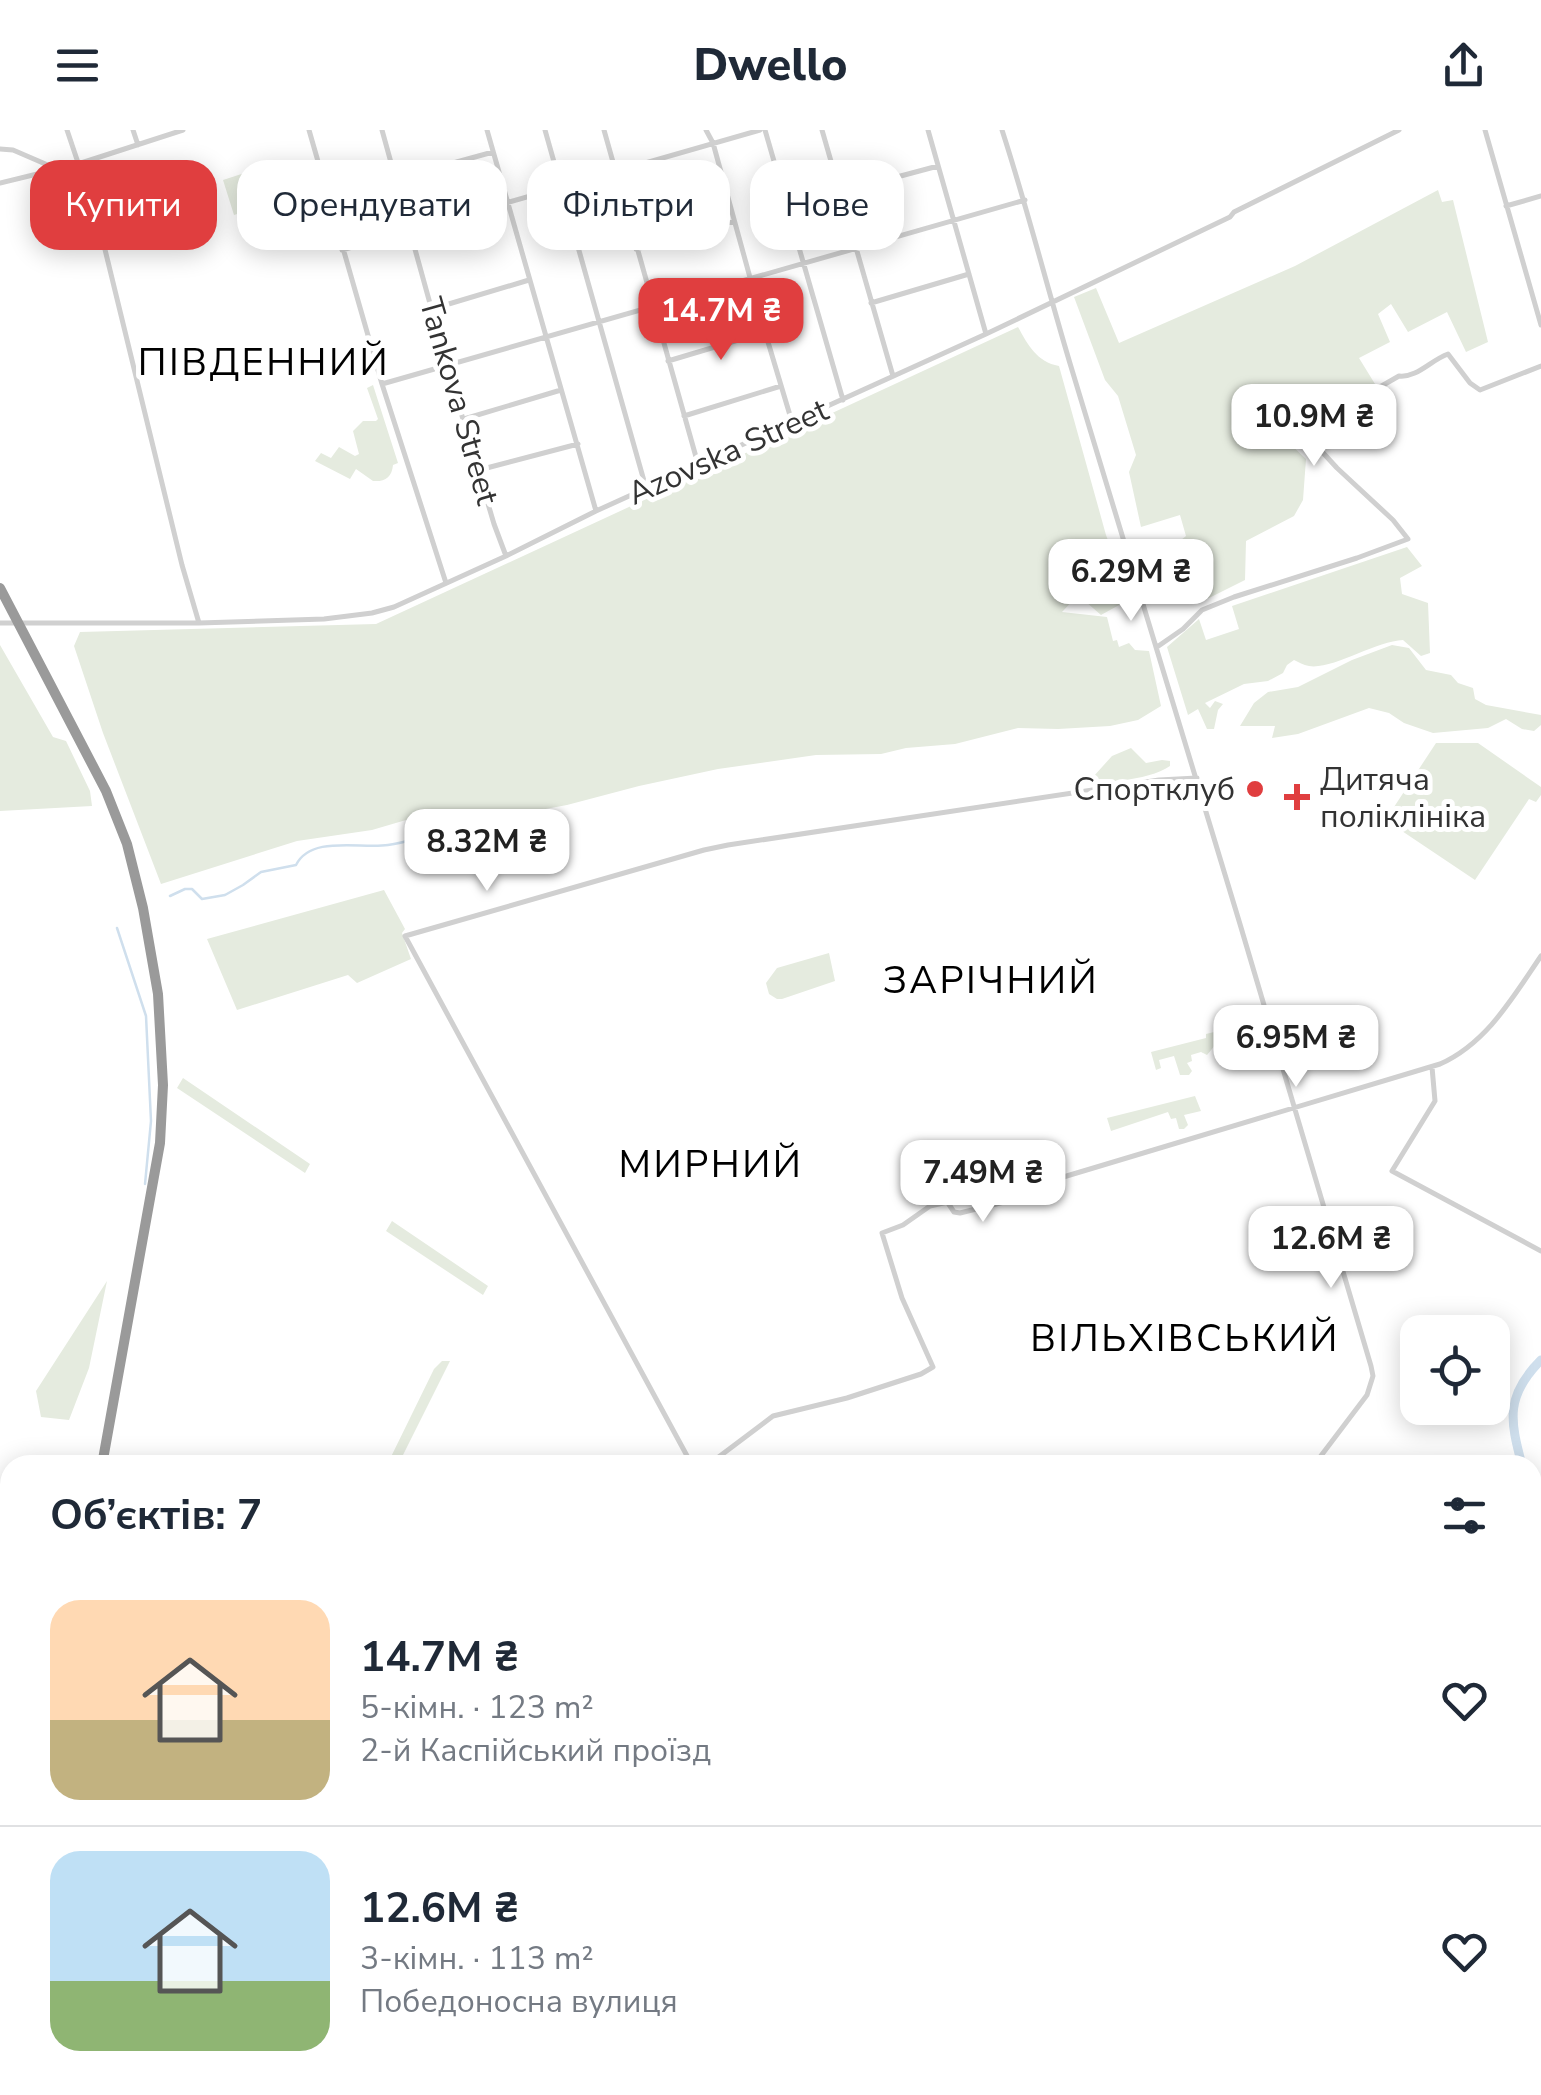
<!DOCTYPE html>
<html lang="uk">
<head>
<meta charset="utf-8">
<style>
  body { margin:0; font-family:"Nunito Sans",sans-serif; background:#f6f6f7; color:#1f2937; height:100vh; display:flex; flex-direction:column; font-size:38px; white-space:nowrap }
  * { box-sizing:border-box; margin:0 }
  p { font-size:32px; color:#747a83 }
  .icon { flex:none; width:55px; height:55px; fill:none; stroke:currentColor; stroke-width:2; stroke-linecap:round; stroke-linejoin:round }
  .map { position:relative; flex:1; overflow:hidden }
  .drawer { position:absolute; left:0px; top:1325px; width:1542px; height:640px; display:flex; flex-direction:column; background:#fff; border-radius:30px 30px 0 0; box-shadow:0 5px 25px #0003 }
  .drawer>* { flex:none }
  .banner { position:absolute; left:30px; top:30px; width:1000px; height:90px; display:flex; gap:20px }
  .fabs { position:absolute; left:1400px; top:1185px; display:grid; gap:20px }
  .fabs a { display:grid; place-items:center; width:110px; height:110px; border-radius:20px; background:#fff; box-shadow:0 5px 25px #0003; font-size:50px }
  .price { position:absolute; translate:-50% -85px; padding:0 22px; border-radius:20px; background:#fff; color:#222; font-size:32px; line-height:65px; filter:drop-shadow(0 2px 5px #0008) }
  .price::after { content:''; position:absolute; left:50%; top:60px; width:30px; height:22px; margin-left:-15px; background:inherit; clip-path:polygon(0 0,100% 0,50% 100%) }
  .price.active { background:#e03e3f; color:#fff }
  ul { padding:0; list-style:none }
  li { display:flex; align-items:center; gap:30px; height:250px; padding:0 50px }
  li+li { border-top:2px solid #e0e1e3 }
  li span { display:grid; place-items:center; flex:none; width:280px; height:200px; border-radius:30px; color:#555 }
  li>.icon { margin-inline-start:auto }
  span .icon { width:120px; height:120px; fill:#fffc; stroke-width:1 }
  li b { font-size:42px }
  h2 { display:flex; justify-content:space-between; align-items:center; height:120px; padding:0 50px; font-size:42px }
  .chip { padding:0 35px; border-radius:30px; background:#fff; box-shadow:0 5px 25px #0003; font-size:35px; line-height:90px }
  .chip.active { background:#e03e3f; color:#fff }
  header { display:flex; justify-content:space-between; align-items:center; height:130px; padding:0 50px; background:#fff; font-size:45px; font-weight:800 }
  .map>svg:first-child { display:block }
  .green { fill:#e5ebdf }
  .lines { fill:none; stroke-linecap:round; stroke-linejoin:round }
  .stream { stroke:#cfdfed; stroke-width:2.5 }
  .river { stroke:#cfdfed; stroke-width:9 }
  .minor { stroke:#d0d0d0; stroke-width:5 }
  .highway { stroke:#9a9a9a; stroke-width:10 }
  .poi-dot { fill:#e03e3f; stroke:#fff; stroke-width:4 }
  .labels { text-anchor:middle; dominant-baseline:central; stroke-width:10; stroke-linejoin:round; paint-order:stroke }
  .street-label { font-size:32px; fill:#333; stroke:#fff }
  .poi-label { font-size:32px; fill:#333; stroke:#fff; text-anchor:start }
  .quarter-label { font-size:38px; letter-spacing:2.5px; fill:#000; stroke:#fff }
</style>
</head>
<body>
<header><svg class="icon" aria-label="menu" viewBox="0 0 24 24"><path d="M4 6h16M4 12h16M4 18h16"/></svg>Dwello<svg class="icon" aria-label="share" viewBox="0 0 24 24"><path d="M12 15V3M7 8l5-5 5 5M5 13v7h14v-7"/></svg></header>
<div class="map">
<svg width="1541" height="1965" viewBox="0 0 1541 1965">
  <rect width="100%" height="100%" fill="#fff"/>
  <path class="green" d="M282 31 293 66 234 85 223 50Z
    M1438 60 1442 72 1453 70 1488 212 1466 222 1447 182 1408 202 1391 174 1378 184 1390 212 1359 228 1375 254 1283 307 1306 329 1303 370 1294 386 1246 411 1245 450 1203 471 1187 439 1159 447 1151 420 1181 410 1186 406 1180 385 1141 397 1129 342 1136 325 1118 266 1105 250 1074 167 1096 158 1119 213 1295 136Z
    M1018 197C1028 215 1037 232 1059 236L1106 405 1130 469 1101 485 1078 465 1062 482 1107 487 1113 511 1117 510 1119 517 1129 513 1135 520 1149 521 1161 576 1138 590 1110 596 1058 599 1018 598 955 614 906 618 881 624 816 625 718 639 639 656 567 675 524 683 452 682 406 690 372 700 297 711 161 754 103 603 74 516 80 502 376 494Z
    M373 255 398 333 393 335C392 347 385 352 373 351L356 339 350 349 315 331 321 323 331 328 339 317 355 326 359 324 353 301 363 291H376L378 289 367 258Z
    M1407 417 1422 436 1400 448 1402 464 1428 473 1430 523 1421 526 1403 510C1376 511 1332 540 1309 536 1303 535 1299 532 1294 530L1287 535 1283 543 1268 551 1244 554 1205 573 1210 578 1215 571 1223 574 1218 580 1214 599H1207L1198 579 1188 585 1167 517 1199 489 1206 510 1239 499 1232 476Z
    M0 515 53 607 66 611 90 661 92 676 0 681Z
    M1392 515 1409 518 1426 540 1451 545 1458 553 1473 558 1475 569 1486 575 1541 585V595L1534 601 1522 599 1506 589 1488 598 1433 603 1404 593 1389 583 1369 578 1298 604 1272 608 1275 596H1240L1254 573 1268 562 1298 557 1352 530Z
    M1436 613H1478L1541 657V665L1536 672 1529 669 1475 750 1393 695 1394 677Z
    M1131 618 1146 633 1162 630 1170 631V636C1147 652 1098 652 1070 655L1079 649 1093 647 1112 626Z
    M384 760 405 799 402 803 411 829 357 853 348 845 237 880 207 809Z
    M829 823 835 851 782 869H777L769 864 766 853 777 838Z
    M1214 902 1216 914 1207 925 1201 922 1191 925 1192 931 1187 933 1192 941 1189 945H1180L1174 926 1159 930 1161 938 1156 940 1151 922 1206 908V904Z
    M183 948 310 1034 305 1043 177 958Z
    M1195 966 1201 981 1184 985 1188 995 1184 999H1179L1176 988 1171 989 1168 982 1111 1001 1107 988Z
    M392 1091 488 1156 483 1165 386 1101Z
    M107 1151 89 1238 69 1290 41 1287 36 1261Z
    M442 1231H450L398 1335H387L434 1239Z
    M10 1360V1475H0V1371Z
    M1060 1955H1206L1184 1959 1171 1965H1057Z"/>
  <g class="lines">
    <path class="stream" d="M170 766 185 759H192L202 769 225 765 243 755 261 742 296 735C311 705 360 719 388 715 404 713 420 707 436 703
      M117 798 146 886 151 991 145 1054"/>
    <path class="river" d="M1522 1335C1510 1290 1505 1266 1541 1230
      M1532 1356 1541 1370"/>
    <path class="minor" d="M67 0 99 95 182 435 199 493
      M133 0 138 15
      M309 0 382 254 446 453
      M382 0 447 235 494 394 506 426
      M487 0 596 381
      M545 0 646 358
      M604 0 698 334
      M706 0 713 13 765 202 792 292
      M765 0 843 270
      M822 0 893 246
      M928 0 986 204
      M1002 0C1028 80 1048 161 1072 240 1173 572 1274 903 1371 1236L1373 1246 1367 1265 1314 1335
      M1485 0 1541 195
      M0 19 13 20 57 39
      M395 49 493 22
      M0 53 78 34 183 0
      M841 62 938 36
      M1506 76 1541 66
      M631 99 728 70
      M636 119 734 91
      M342 120 760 0
      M871 173 969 144
      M432 179 529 150
      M668 231 765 202
      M382 254 1025 70
      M684 286 781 256
      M464 289 561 260
      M479 340 578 314
      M0 493H199L324 489 372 483 394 477 506 426 596 381 986 204 1230 87 1234 82 1399 0
      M1157 517 1183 499 1202 480 1234 467 1357 428 1408 409 1393 390 1337 338 1303 301 1399 246C1417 248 1431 230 1448 224L1470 253 1480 260 1541 236
      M1432 937 1435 971 1392 1041 1541 1121
      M948 1073 954 1082 960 1083 1008 1071 1030 1057 1440 934C1487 913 1513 867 1541 826
      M692 1335 405 806 704 720 728 715 1159 650 1197 648
      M708 1335 773 1286 847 1268 921 1244 933 1237 902 1168 882 1103 903 1095 930 1076 1019 1056 1027 1057
      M875 1965 885 1955"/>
    <path class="highway" d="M0 458 106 661 127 714 143 778 158 864 163 955 160 1013 102 1335
      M0 1892 10 1837"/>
  </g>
  <g class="poi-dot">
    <circle cx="1255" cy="659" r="10"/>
    <path d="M1292 652h10v10h10v10h-10v10h-10v-10h-10v-10h10z"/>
  </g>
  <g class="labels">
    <g class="street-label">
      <text transform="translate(459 271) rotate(74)">Tankova Street</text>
      <text transform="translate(728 322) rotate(-24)">Azovska Street</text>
    </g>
    <g class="poi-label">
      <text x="1320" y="649">Дитяча<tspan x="1320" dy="37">поліклініка</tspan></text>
      <text x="1235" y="659" text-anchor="end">Спортклуб</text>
    </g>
    <g class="quarter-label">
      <text x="264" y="232">ПІВДЕННИЙ</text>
      <text x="991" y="850">ЗАРІЧНИЙ</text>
      <text x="711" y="1034">МИРНИЙ</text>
      <text x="1185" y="1208">ВІЛЬХІВСЬКИЙ</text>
    </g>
  </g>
</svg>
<div class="fabs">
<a><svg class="icon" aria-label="locate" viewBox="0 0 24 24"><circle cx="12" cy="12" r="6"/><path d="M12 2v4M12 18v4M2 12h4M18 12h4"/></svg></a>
</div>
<b class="price active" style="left:721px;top:233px">14.7M ₴</b>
<b class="price" style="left:1314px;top:339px">10.9M ₴</b>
<b class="price" style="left:1131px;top:494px">6.29M ₴</b>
<b class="price" style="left:487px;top:764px">8.32M ₴</b>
<b class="price" style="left:1296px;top:960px">6.95M ₴</b>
<b class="price" style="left:983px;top:1095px">7.49M ₴</b>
<b class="price" style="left:1331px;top:1161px">12.6M ₴</b>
<div class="banner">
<a class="chip active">Купити</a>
<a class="chip">Орендувати</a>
<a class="chip">Фільтри</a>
<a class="chip">Нове</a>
</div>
<section class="drawer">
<h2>Об’єктів: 7<svg class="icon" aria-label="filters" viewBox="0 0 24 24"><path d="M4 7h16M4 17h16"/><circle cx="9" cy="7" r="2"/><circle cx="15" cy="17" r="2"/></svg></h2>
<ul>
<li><span style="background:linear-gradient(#ffd9b3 60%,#c2b280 0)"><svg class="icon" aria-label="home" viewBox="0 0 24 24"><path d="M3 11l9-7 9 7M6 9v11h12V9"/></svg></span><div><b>14.7M ₴</b><p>5-кімн. · 123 m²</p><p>2-й Каспійський проїзд</p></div><svg class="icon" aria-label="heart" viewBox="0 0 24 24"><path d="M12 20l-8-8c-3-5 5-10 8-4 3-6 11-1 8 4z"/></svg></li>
<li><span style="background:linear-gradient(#bfe0f5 65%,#8fb573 0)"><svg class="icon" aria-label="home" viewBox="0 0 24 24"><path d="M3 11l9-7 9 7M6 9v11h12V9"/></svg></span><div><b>12.6M ₴</b><p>3-кімн. · 113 m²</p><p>Победоносна вулиця</p></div><svg class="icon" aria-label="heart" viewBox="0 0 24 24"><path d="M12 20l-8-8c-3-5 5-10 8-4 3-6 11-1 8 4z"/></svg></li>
</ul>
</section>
</div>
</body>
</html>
